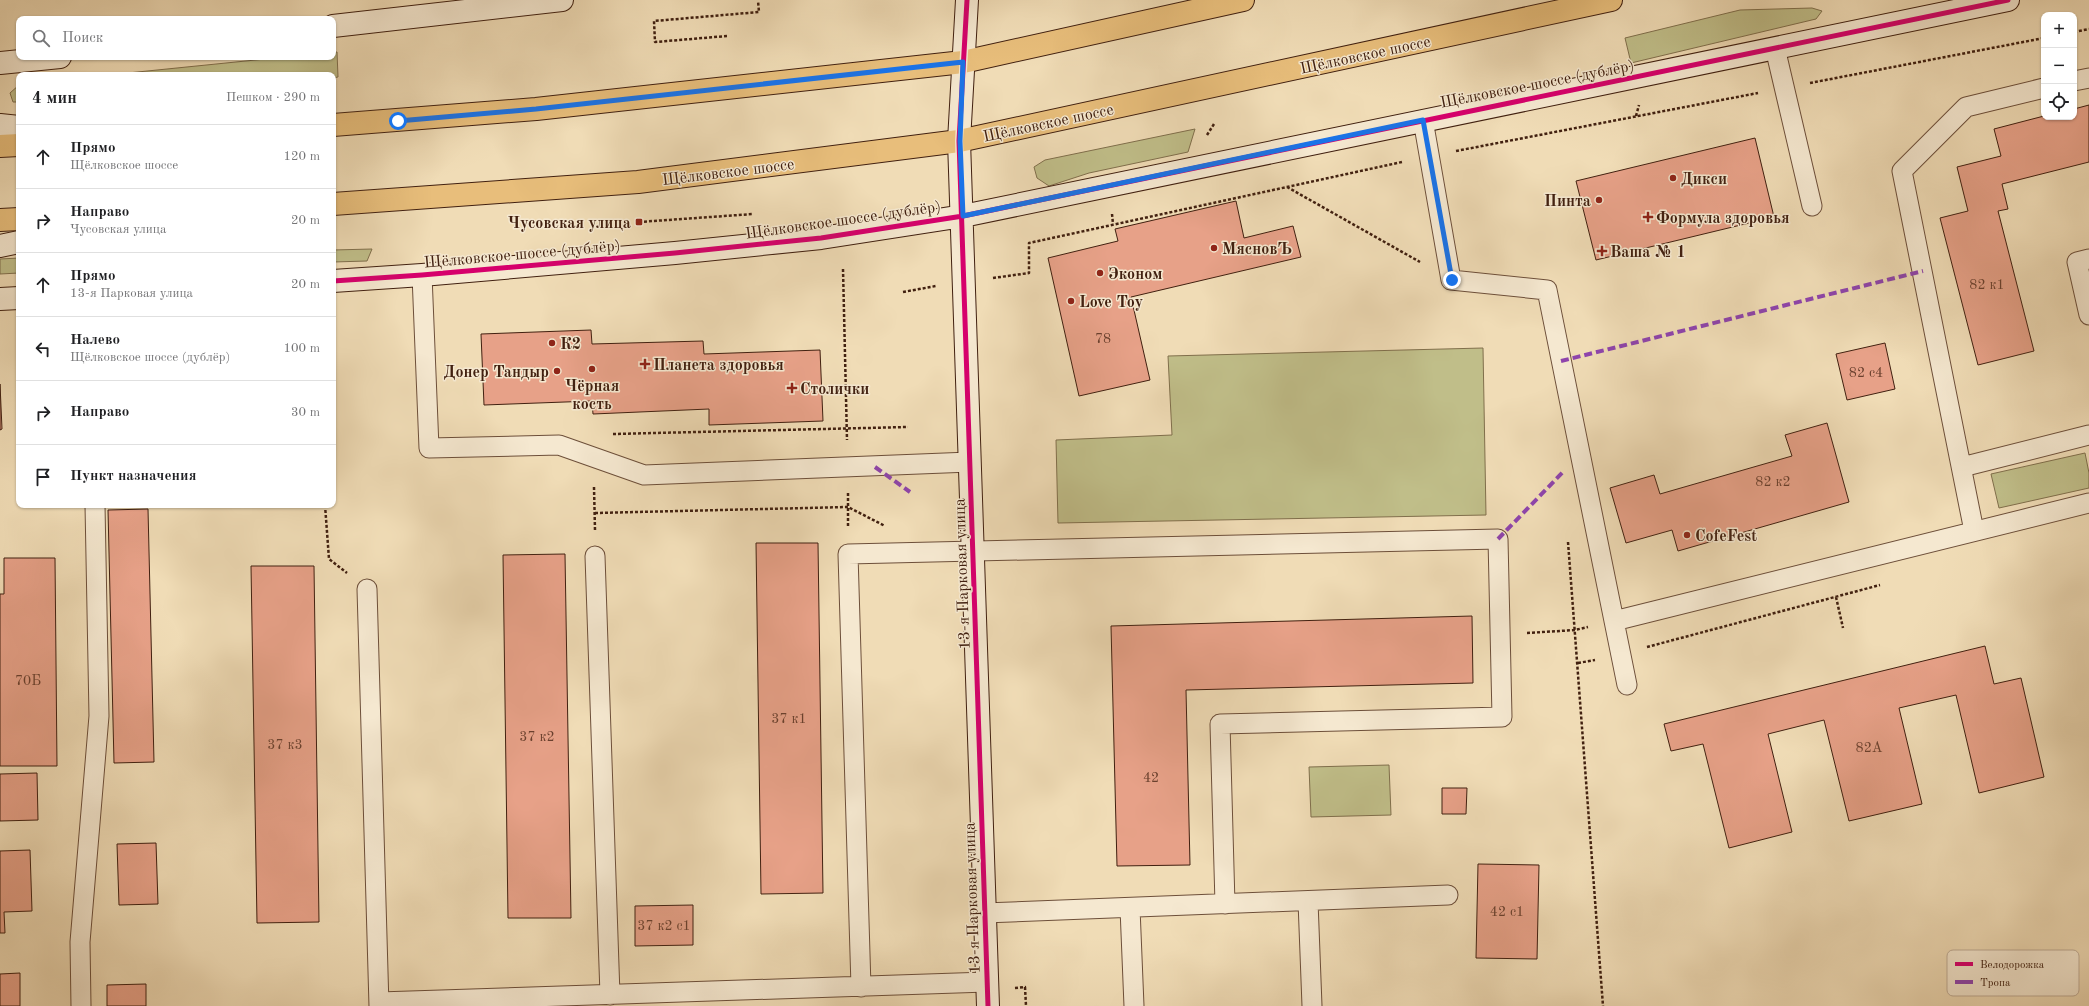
<!DOCTYPE html>
<html lang="ru">
<head>
<meta charset="utf-8">
<style>
	:root { --surface:#fff; --page:#f2f2f2; --text:#202124; --muted:#757577; --line:#e0e0e0 }
	body { margin:0; font-family:"Old Standard TT",serif; background:var(--page); color:var(--text) }
	.controls { position:absolute; right:12px; top:12px; display:grid; overflow:hidden; border-radius:8px; box-shadow:0 1px 3px #0004 }
	.controls button { width:36px; height:36px; display:grid; place-items:center; padding:0; border:0; border-bottom:1px solid var(--line); background:var(--surface); color:var(--text); font:20px sans-serif }
	.stop { position:absolute; width:12px; height:12px; margin:-9px; border:3px solid #1a73e8; border-radius:50%; background:#fff }
	.stop.end { background:#1a73e8; border-color:#fff; box-shadow:0 1px 4px #0008 }
	.list { margin:0; padding:0; list-style:none }
	h2 { display:flex; justify-content:space-between; align-items:center; height:52px; margin:0; padding:0 16px; font-size:17px }
	h2 small { font-size:13px; font-weight:400; color:var(--muted) }
	.list li { display:grid; grid-template-columns:26px 1fr auto; gap:12px; align-items:center; box-sizing:border-box; height:64px; padding:0 16px; border-top:1px solid var(--line) }
	.list b { display:block; font-size:15px; white-space:nowrap }
	.list p { margin:0; font-size:13px; white-space:nowrap; color:var(--muted) }
	.list em { font-size:13px; font-style:normal; color:var(--muted) }
	.icon { flex:none; width:22px; height:22px; fill:none; stroke:currentColor; stroke-width:2; stroke-linecap:round; stroke-linejoin:round }
	.map { position:relative; flex:none; width:2089px; height:1006px; overflow:hidden }
	.search { position:absolute; background:var(--surface); box-shadow:0 1px 3px #0004; left:16px; top:16px; width:320px; height:44px; display:flex; align-items:center; gap:10px; box-sizing:border-box; padding:0 14px; border-radius:8px; color:var(--muted); font-size:15px }
	.panel { position:absolute; background:var(--surface); box-shadow:0 1px 3px #0004; left:16px; top:72px; width:320px; height:436px; border-radius:8px }
	.map>svg:first-child { display:block }
</style>
</head>
<body>
<div class="map">
<svg width="2089" height="1006" viewBox="0 0 2089 1006">
	<rect width="100%" height="100%" fill="#f0dcb6"/>
	<filter id="stains"><feTurbulence type="fractalNoise" baseFrequency=".005" numOctaves="4"/><feColorMatrix values="0 0 0 0 .2 0 0 0 0 .09 0 0 0 0 .02 0 0 0 .5 -.17"/></filter>
	<radialGradient id="worn" r=".72"><stop offset=".6" stop-color="#630" stop-opacity="0"/><stop offset="1" stop-color="#630" stop-opacity=".3"/></radialGradient>
	<!-- green -->
	<path fill="#c0be89" stroke="#806f4c" d="M1812,8L1822,11L1816,19L1631,63L1625,38L1740,10Z
		M333,52H337L338,77L333,78V75H108L285,57H333Z
		M19,85V102H13L10,93Z
		M1195,129L1188,152L1089,173L1049,186L1037,178L1034,167L1045,160Z
		M372,249L367,261L333,262V250Z
		M19,258V273L0,274V259Z
		M1483,348L1486,515L1058,523L1056,440L1172,435L1168,356Z
		M2085,453L2089,473V488L1999,508L1991,474Z
		M1389,765L1391,815L1311,817L1309,767Z"/>
	<!-- building -->
	<path fill="#e7a188" stroke="#412010" d="M2089,105V162L2002,184L2008,209L1998,211L2034,351L1978,365L1940,218L1968,211L1957,167L2001,156L1994,129L2044,116L2074,117V109Z
		M1755,138L1774,217L1596,260L1576,181Z
		M1236,201L1244,238L1293,226L1301,257L1131,297L1150,380L1079,396L1048,258L1118,241L1115,229Z
		M591,330L592,344L703,341L704,354L820,350L823,421L709,425V409L593,414L592,401L484,405L481,334Z
		M1885,343L1895,389L1847,400L1836,354Z
		M0,384L2,429L0,430Z
		M1827,423L1849,502L1678,551L1672,530L1626,543L1610,488L1654,475L1660,494L1792,456L1785,435Z
		M148,509L154,762L114,763L108,510Z
		M756,543H818L823,893L761,894Z
		M565,554L571,918H508L503,555Z
		M4,558H55L57,766H0V594H4Z
		M251,566H314L319,922L257,923Z
		M1472,616L1473,683L1186,690L1190,865L1117,866L1111,626Z
		M1985,646L1994,684L2021,678L2044,777L1979,793L1956,695L1899,708L1922,804L1849,821L1824,720L1768,734L1792,832L1729,848L1703,744L1671,751L1664,724Z
		M37,773L38,820L0,821V774Z
		M1442,788H1467L1466,814H1442Z
		M156,843L158,904L119,905L117,844Z
		M30,850L32,911L4,912L5,933H0V851Z
		M1478,864L1539,865L1537,959L1476,958Z
		M693,905V945L635,946V906Z
		M20,973V1006H0V974Z
		M146,984V1006H107V985Z"/>
	<g fill="none" stroke-linecap="round" stroke-linejoin="round">
		<defs>
			<path id="lane" d="M1775,48L1812,206
				M2074,81L2089,78
				M1423,120L1451,280L1547,290L1627,685
				M2089,259L2077,262L2089,315
				M422,275L429,448L559,445L644,475L970,462
				M1962,467L2089,435
				M1974,531L1902,171L1966,107L2044,88
				M595,556L610,995
				M367,589L379,1006
				M1614,621L2089,503
				M1308,901L1312,1006
				M1130,908L1134,1006
				M984,913L1448,895
				M861,987L848,554L1498,539L1502,717L1220,724L1225,904
				M379,1002L987,982
				M81,1006L80,942L99,716L95,505"/>
			<path id="secondary" d="M967,0L959,141L988,1006
				M333,26L562,0
				M0,63L60,57
				M0,125L19,127
				M0,246L19,242
				M333,281L422,275L675,253L821,238L963,216L2008,0
				M0,299L19,298"/>
			<path id="primary" d="M333,125L536,109L963,62L1243,0
				M0,146L19,145
				M333,204L638,182L959,141L1611,0
				M0,220L19,219"/>
		</defs>
		<!-- lane casing -->
		<use href="#lane" stroke="#6d4f3a" stroke-width="21"/>
		<!-- secondary casing -->
		<use href="#secondary" stroke="#412010" stroke-width="24"/>
		<!-- primary casing -->
		<use href="#primary" stroke="#412010" stroke-width="24"/>
		<!-- path -->
		<path stroke="#412010" stroke-width="2.5" stroke-dasharray="3 2" stroke-linecap="butt" d="M2074,32L2089,29
			M727,36L655,42L654,21L759,12L758,1
			M1810,83L2044,38
			M1636,116L1639,105
			M1207,135L1214,124
			M1456,151L1758,93
			M1287,187L1420,262
			M1112,214L1113,224
			M639,222L753,214
			M843,269L847,440
			M993,278L1029,273V243L1402,162
			M903,292L936,286
			M613,434L908,427
			M594,487L595,530
			M848,493V528
			M325,505L329,559L347,573
			M595,513L848,507L885,526
			M1568,542L1603,1006
			M1836,597L1843,628
			M1527,633L1575,630L1588,627
			M1647,647L1880,585
			M1578,663L1595,660
			M1015,988L1025,987L1026,1006"/>
		<!-- lane -->
		<use href="#lane" stroke="#f5e8d0" stroke-width="19"/>
		<!-- secondary -->
		<use href="#secondary" stroke="#f5e8d0" stroke-width="22"/>
		<!-- primary -->
		<use href="#primary" stroke="#e8be7b" stroke-width="22"/>
		<!-- quiet -->
		<path stroke="#8e44ad" stroke-width="4" stroke-dasharray="8 4" stroke-linecap="butt" d="M1561,361L1923,271
			M875,467L910,492
			M1498,539L1563,472"/>
		<defs>
			<path id="cycleway" d="M967,0L959,141L988,1006
				M333,281L422,275L675,253L821,238L963,216L2008,0"/>
		</defs>
		<!-- cycleway casing -->
		<use href="#cycleway" stroke="#f5e8d0" stroke-width="8"/>
		<!-- cycleway -->
		<use href="#cycleway" stroke="#d6006c" stroke-width="5"/>
	</g>
	<g fill="none" stroke-linecap="round" stroke-linejoin="round">
		<!-- route -->
		<path stroke="#1a73e8" stroke-width="5" d="M398,121L536,109L963,62L960,141L963,216L1423,120L1452,280"/>
	</g>
	<!-- markers -->
	<g fill="#8f2418" stroke="#f5e8d0" stroke-width="1.5">
		<circle cx="1673" cy="178" r="4"/>
		<circle cx="1599" cy="200" r="4"/>
		<path d="M1646 211h4v4h4v4h-4v4h-4v-4h-4v-4h4z"/>
		<rect x="635" y="218" width="8" height="8" rx="2"/>
		<circle cx="1214" cy="248" r="4"/>
		<path d="M1600 245h4v4h4v4h-4v4h-4v-4h-4v-4h4z"/>
		<circle cx="1100" cy="273" r="4"/>
		<circle cx="1071" cy="301" r="4"/>
		<circle cx="552" cy="343" r="4"/>
		<path d="M643 358h4v4h4v4h-4v4h-4v-4h-4v-4h4z"/>
		<circle cx="592" cy="369" r="4"/>
		<circle cx="557" cy="371" r="4"/>
		<path d="M790 382h4v4h4v4h-4v4h-4v-4h-4v-4h4z"/>
		<circle cx="1687" cy="535" r="4"/>
	</g>
	<g text-anchor="middle" stroke-width="3" stroke-linejoin="round" paint-order="stroke">
		<!-- number labels -->
		<g font-size="14" fill="#6a402e">
			<text x="1987" y="289">82 к1</text>
			<text x="1103" y="343">78</text>
			<text x="1866" y="377">82 c4</text>
			<text x="1773" y="486">82 к2</text>
			<text x="28" y="685">70Б</text>
			<text x="789" y="723">37 к1</text>
			<text x="537" y="741">37 к2</text>
			<text x="285" y="749">37 к3</text>
			<text x="1869" y="752">82А</text>
			<text x="1151" y="782">42</text>
			<text x="1507" y="916">42 с1</text>
			<text x="664" y="930">37 к2 с1</text>
		</g>
		<!-- street labels -->
		<g font-size="16" fill="#412010" stroke="#f5e8d0">
			<text transform="translate(1365 54) rotate(-12)" y="6">Щёлковское шоссе</text>
			<text transform="translate(1537 83) rotate(-11)" y="6">Щёлковское шоссе (дублёр)</text>
			<text transform="translate(1048 122) rotate(-12)" y="6">Щёлковское шоссе</text>
			<text transform="translate(728 171) rotate(-7)" y="6">Щёлковское шоссе</text>
			<text transform="translate(843 219) rotate(-8)" y="6">Щёлковское шоссе (дублёр)</text>
			<text transform="translate(522 253) rotate(-5)" y="6">Щёлковское шоссе (дублёр)</text>
			<text transform="translate(961 574) rotate(-92)" y="6">13-я Парковая улица</text>
			<text transform="translate(971 898) rotate(-92)" y="6">13-я Парковая улица</text>
		</g>
		<!-- poi labels -->
		<g font-size="16" font-weight="bold" fill="#412010" stroke="#f5e8d0" text-anchor="start">
			<text x="1681" y="184">Дикси</text>
			<text x="1591" y="206" text-anchor="end">Пинта</text>
			<text x="1656" y="223">Формула здоровья</text>
			<text x="631" y="228" text-anchor="end">Чусовская улица</text>
			<text x="1222" y="254">МясновЪ</text>
			<text x="1610" y="257">Ваша № 1</text>
			<text x="1108" y="279">Эконом</text>
			<text x="1079" y="307">Love Toy</text>
			<text x="560" y="349">К2</text>
			<text x="653" y="370">Планета здоровья</text>
			<text x="549" y="377" text-anchor="end">Донер Тандыр</text>
			<text x="592" y="391" text-anchor="middle">Чёрная<tspan x="592" dy="18">кость</tspan></text>
			<text x="800" y="394">Столички</text>
			<text x="1695" y="541">CofeFest</text>
		</g>
	</g>
	<!-- legend -->
	<rect x="1947" y="950" width="132" height="46" rx="6" fill="#f5e8d0" stroke="#bfac96" stroke-width="1"/>
	<rect x="1955" y="962" width="18" height="4" fill="#d6006c"/>
	<rect x="1955" y="980" width="18" height="4" fill="#8e44ad"/>
	<g font-size="11" fill="#412010">
		<text x="1980" y="968">Велодорожка</text>
		<text x="1980" y="986">Тропа</text>
	</g>
	<rect width="100%" height="100%" filter="url(#stains)"/>
	<rect width="100%" height="100%" fill="url(#worn)"/>
</svg>
<div class="controls">
<button>+</button>
<button>−</button>
<button><svg class="icon" aria-label="locate" viewBox="0 0 24 24"><circle cx="12" cy="12" r="6"/><path d="M12 2v4M12 18v4M2 12h4M18 12h4"/></svg></button>
</div>
<div class="stop" style="left:398px;top:121px"></div>
<div class="stop end" style="left:1452px;top:280px"></div>
<div class="search"><svg class="icon" aria-label="search" viewBox="0 0 24 24"><circle cx="10" cy="10" r="6"/><path d="M15 15l6 6"/></svg>Поиск</div>
<section class="panel">
<h2>4 мин<small>Пешком · 290 m</small></h2>
<ul class="list">
<li><svg class="icon" aria-label="ahead" viewBox="0 0 24 24"><path d="M12 20V5M6 11l6-6 6 6"/></svg><div><b>Прямо</b><p>Щёлковское шоссе</p></div><em>120 m</em></li>
<li><svg class="icon" aria-label="right" viewBox="0 0 24 24"><path d="M7 20v-9h11M14 6l5 5-5 5"/></svg><div><b>Направо</b><p>Чусовская улица</p></div><em>20 m</em></li>
<li><svg class="icon" aria-label="ahead" viewBox="0 0 24 24"><path d="M12 20V5M6 11l6-6 6 6"/></svg><div><b>Прямо</b><p>13-я Парковая улица</p></div><em>20 m</em></li>
<li><svg class="icon" aria-label="left" viewBox="0 0 24 24"><path d="M17 20v-9H6M10 6l-5 5 5 5"/></svg><div><b>Налево</b><p>Щёлковское шоссе (дублёр)</p></div><em>100 m</em></li>
<li><svg class="icon" aria-label="right" viewBox="0 0 24 24"><path d="M7 20v-9h11M14 6l5 5-5 5"/></svg><div><b>Направо</b></div><em>30 m</em></li>
<li><svg class="icon" aria-label="arrive" viewBox="0 0 24 24"><path d="M6 21V4h12l-3 4 3 4H6"/></svg><div><b>Пункт назначения</b></div></li>
</ul>
</section>
</div>
</body>
</html>
